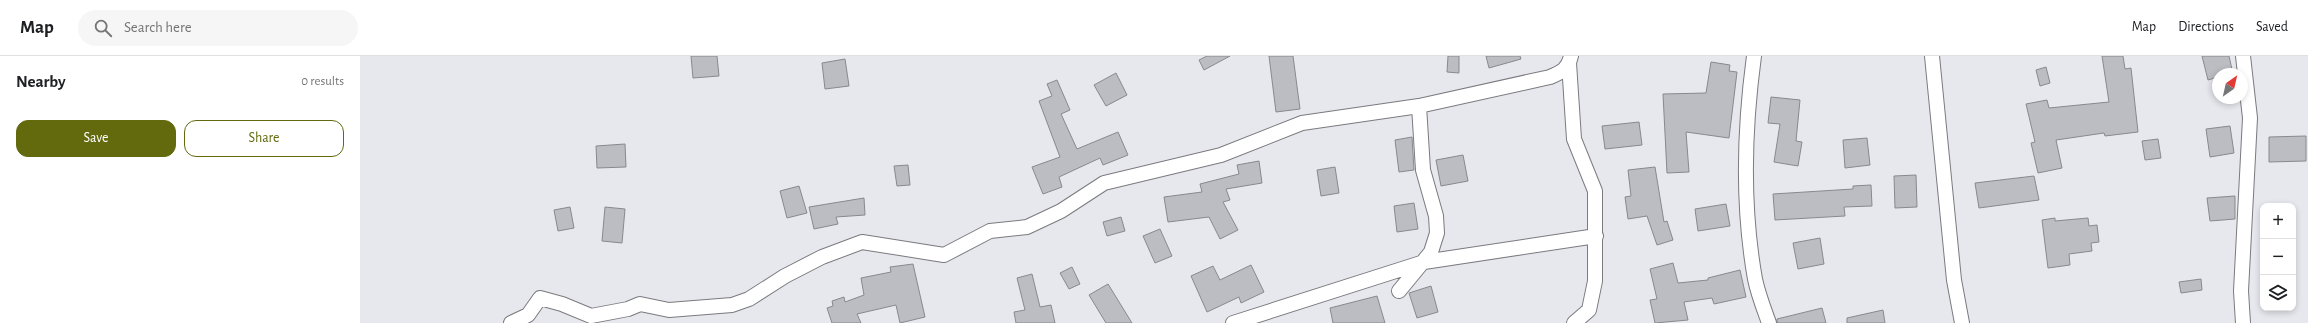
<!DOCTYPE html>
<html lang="en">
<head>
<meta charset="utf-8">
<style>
	:root { --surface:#fff; --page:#f6f6f6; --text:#202124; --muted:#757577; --line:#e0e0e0; --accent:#636a0d }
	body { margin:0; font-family:"Alegreya Sans",sans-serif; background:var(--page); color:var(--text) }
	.controls { position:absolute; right:12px; bottom:12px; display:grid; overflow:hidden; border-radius:8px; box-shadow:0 2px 6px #0003 }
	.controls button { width:36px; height:36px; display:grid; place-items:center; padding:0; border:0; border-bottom:1px solid var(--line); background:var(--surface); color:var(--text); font:20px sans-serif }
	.compass { position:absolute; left:1852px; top:12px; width:36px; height:36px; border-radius:50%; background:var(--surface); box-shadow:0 2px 6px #0003; rotate:34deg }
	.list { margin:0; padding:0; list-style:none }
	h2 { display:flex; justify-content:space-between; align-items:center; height:52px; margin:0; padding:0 16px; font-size:17px }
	h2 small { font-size:13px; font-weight:400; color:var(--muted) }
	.actions { display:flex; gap:8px; padding:12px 16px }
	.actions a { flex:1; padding:9px 0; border:1px solid var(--accent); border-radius:12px; text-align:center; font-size:14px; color:var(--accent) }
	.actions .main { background:var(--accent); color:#fff }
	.icon { flex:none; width:22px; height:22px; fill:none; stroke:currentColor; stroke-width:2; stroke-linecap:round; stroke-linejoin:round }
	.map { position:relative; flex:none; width:1948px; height:267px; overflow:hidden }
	header { display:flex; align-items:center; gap:24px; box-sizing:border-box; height:56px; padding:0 20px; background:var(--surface); border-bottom:1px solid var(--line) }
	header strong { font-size:19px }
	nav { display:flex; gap:22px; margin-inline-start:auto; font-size:14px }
	.search { width:280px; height:36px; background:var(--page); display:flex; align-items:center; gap:10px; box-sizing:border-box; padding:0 14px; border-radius:22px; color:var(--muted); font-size:15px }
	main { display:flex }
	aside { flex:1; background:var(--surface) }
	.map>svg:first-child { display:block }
</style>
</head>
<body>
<header>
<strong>Map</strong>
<div class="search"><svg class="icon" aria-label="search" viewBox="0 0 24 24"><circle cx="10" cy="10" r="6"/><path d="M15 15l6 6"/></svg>Search here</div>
<nav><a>Map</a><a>Directions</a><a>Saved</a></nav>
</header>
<main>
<aside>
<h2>Nearby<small>0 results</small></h2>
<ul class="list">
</ul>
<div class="actions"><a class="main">Save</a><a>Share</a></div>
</aside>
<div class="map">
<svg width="1948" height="267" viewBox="0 0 1948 267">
	<rect width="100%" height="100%" fill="#e7e8ed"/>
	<!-- building -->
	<path fill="#bcbdc2" stroke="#88898d" d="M331,0H357L359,20L333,22Z
		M847,0H870L844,14L839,4Z
		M909,0H933L940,53L916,56Z
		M1088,0H1099V17L1087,16Z
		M1126,0H1160L1161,3L1129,12Z
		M1742,0H1763L1765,13L1771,12L1778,76L1745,80L1744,77L1696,84L1702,112L1678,117L1671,87L1675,86L1666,48L1687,44L1689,52L1749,46Z
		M1842,0H1869L1873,18H1858V21L1848,24Z
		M485,3L489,30L465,33L462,7Z
		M1351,6L1370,9L1369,15L1377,16L1369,82L1326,76L1329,116L1307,117L1303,38L1346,37Z
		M1686,11L1690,27L1680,30L1676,14Z
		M756,17L767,39L746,50L734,29Z
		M697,24L710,54L701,58L717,93L758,76L768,99L743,109L740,102L699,121L702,131L683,138L672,111L700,101L679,45L692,40L687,28Z
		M1411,41L1440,44L1436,85L1442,86L1438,110L1414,106L1420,68L1408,67Z
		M1279,66L1282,89L1245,93L1242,70Z
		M1870,70L1874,97L1850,101L1846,73Z
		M1946,80V105L1909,106V81Z
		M1052,81L1054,114L1039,116L1035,84Z
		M1507,82L1510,109L1485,112L1483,84Z
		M1798,83L1801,102L1785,104L1782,85Z
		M265,88L266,111L237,112L236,90Z
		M1103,99L1108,125L1081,130L1076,104Z
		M899,105L902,127L866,133L870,144L863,146L878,174L860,183L849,161L808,166L804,141L842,136L840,128L879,118L877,109Z
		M548,109L550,129L537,130L534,110Z
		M975,111L979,137L961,140L957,114Z
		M1295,111L1304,166L1307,165L1313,184L1297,189L1287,160L1268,163L1265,141L1271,140L1268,114Z
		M1556,119L1557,151L1535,152L1534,120Z
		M1674,120L1679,144L1619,152L1615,127Z
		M1511,129L1512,150L1484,151L1485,160L1415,164L1413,138L1493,133V130Z
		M439,130L447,157L427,162L420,135Z
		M1875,140V163L1850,165L1847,142Z
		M504,142L505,159L476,161L478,168L454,173L449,151Z
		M1054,147L1058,173L1037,176L1034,150Z
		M1366,148L1370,170L1338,175L1335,153Z
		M210,151L214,172L198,175L194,154Z
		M245,151L265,153L262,187L242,185Z
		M761,161L765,175L747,180L743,166Z
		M1695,162V165L1728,162L1729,170L1737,169L1739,186L1731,187L1732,195L1709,198L1710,209L1688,212L1682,164Z
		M800,173L812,200L795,207L783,180Z
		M1460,182L1464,208L1438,213L1433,187Z
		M1313,207L1318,227L1348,224V222L1380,214L1386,241L1354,248L1352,242L1324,246L1328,264L1295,267L1290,244L1297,243L1290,213Z
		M553,208L565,261L540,267L536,249L497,258L501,267H472L467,252L473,250L472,245L484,241L485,246L504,239L501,222L531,216L530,211Z
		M891,209L904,236L881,247L879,241L847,256L831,220L853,210L860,224Z
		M712,211L720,228L709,233L700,217Z
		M672,218L680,251L691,249L695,267H656L654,256L665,254L657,222Z
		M1841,223L1842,234L1821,237L1819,226Z
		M748,228L772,267H746L729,239Z
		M1071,230L1078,256L1057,262L1049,237Z
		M1017,240L1025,267H973L970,252Z
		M1462,252L1466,267H1417V263Z
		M1523,254L1525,267H1487V262Z"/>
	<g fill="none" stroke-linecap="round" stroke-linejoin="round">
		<defs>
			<path id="minor" d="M1394,0C1384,74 1382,150 1395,223C1398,238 1404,253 1409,267
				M1572,0L1594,224L1602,267
				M1209,7L1214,83L1235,135V225L1229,254L1214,267
				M1039,235L1071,196L1077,177L1076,160L1063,114L1059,50
				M151,267L168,259L180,242L202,248L231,260L268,253L280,248L309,254L372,249L389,243L425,220L462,201L502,186L584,199L630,175L667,171L701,155L744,127L861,99L942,67L1059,50L1190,21C1202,16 1208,13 1211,0
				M873,267L1064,206L1236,180
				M1883,267L1881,235L1890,62L1883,0"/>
		</defs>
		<!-- minor casing -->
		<use href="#minor" stroke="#7a7a7f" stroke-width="16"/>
		<!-- minor -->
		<use href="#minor" stroke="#fff" stroke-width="14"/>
	</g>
</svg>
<div class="controls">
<button>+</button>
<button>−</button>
<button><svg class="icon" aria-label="layers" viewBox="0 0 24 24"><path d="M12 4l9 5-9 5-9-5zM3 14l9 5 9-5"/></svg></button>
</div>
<svg class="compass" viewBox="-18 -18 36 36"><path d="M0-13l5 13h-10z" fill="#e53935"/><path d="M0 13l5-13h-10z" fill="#757577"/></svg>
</div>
</main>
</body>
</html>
